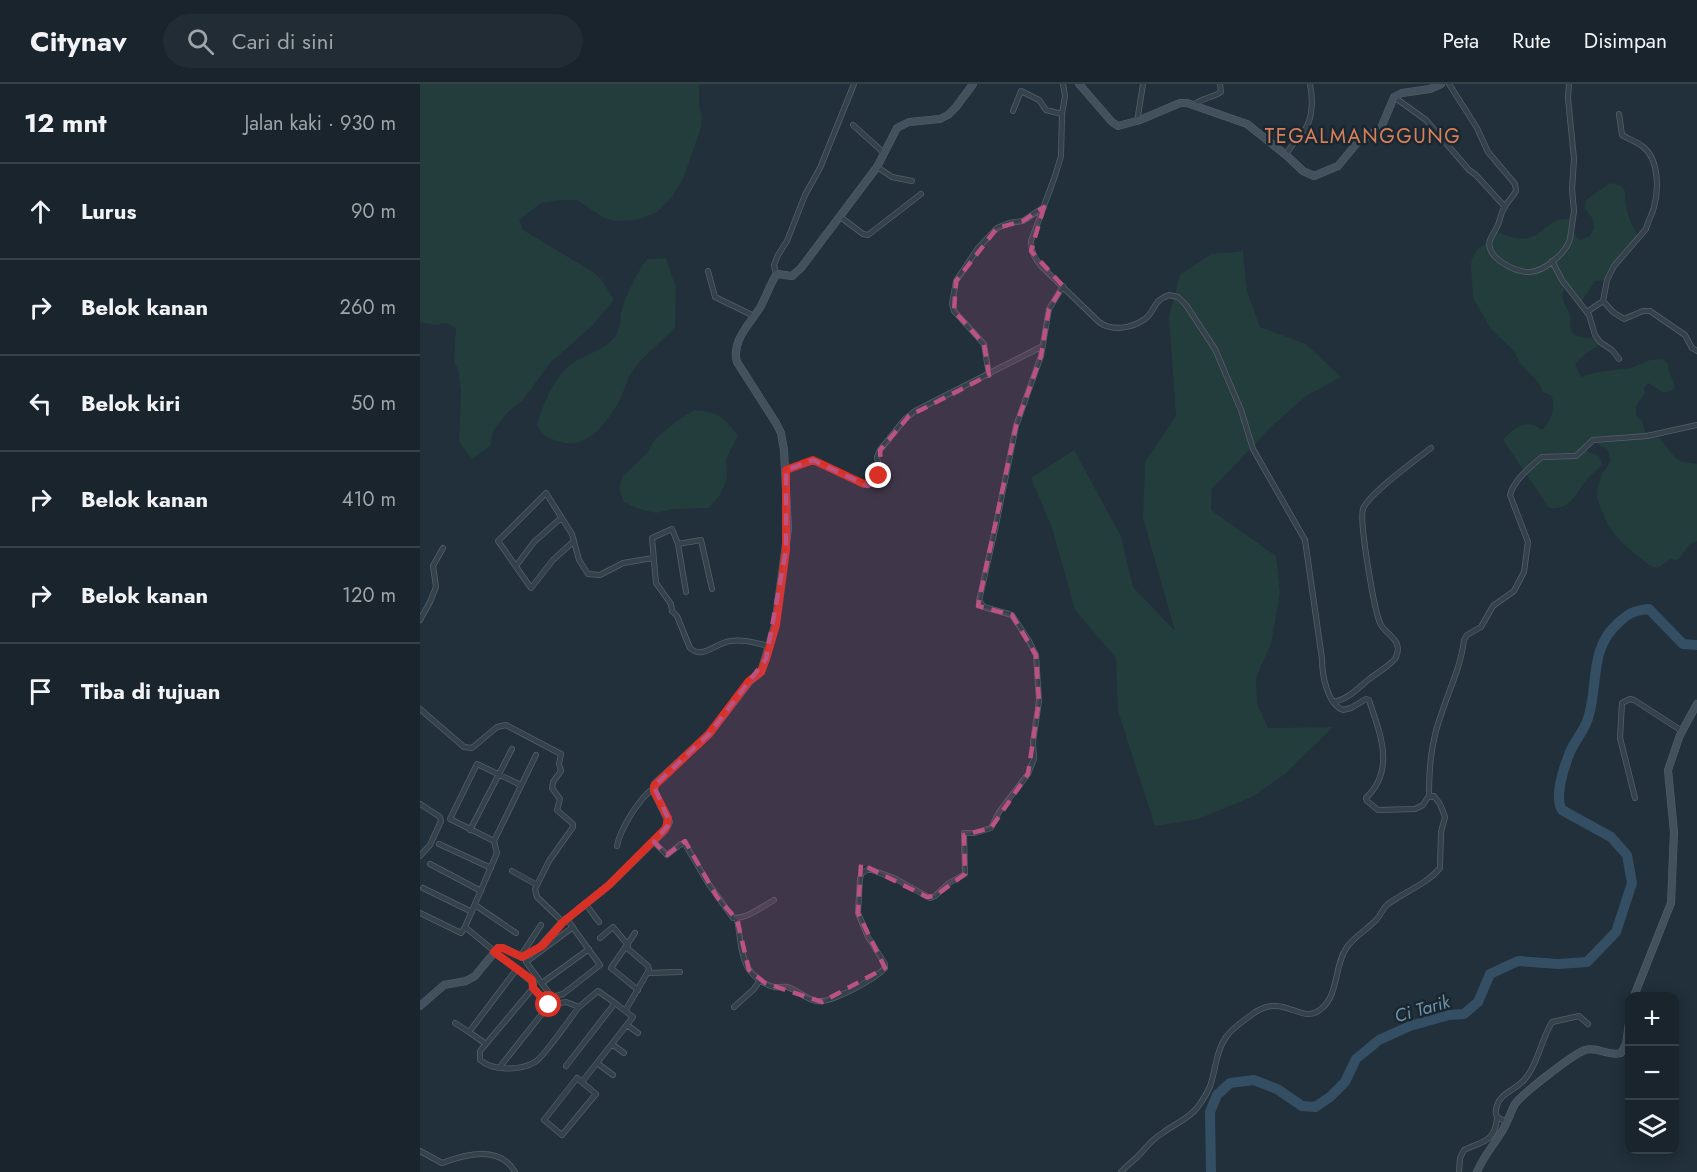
<!DOCTYPE html>
<html lang="id">
<head>
<meta charset="utf-8">
<style>
	:root { --surface:#19242c; --page:#222c34; --text:#f1f3f6; --muted:#9fa4a9; --line:#374148 }
	body { margin:0; font-family:Jost,sans-serif; background:var(--page); color:var(--text) }
	.controls { position:absolute; right:18px; bottom:18px; display:grid; overflow:hidden; border-radius:12px; box-shadow:0 3px 15px #0003 }
	.controls button { width:54px; height:54px; display:grid; place-items:center; padding:0; border:0; border-bottom:2px solid var(--line); background:var(--surface); color:var(--text); font:30px sans-serif }
	.stop { position:absolute; width:18px; height:18px; margin:-14px; border:4px solid #d93025; border-radius:50%; background:#fff }
	.stop.end { background:#d93025; border-color:#fff; box-shadow:0 2px 6px #0008 }
	.list { margin:0; padding:0; list-style:none }
	h2 { display:flex; justify-content:space-between; align-items:center; height:78px; margin:0; padding:0 24px; font-size:26px }
	h2 small { font-size:20px; font-weight:400; color:var(--muted) }
	.list li { display:grid; grid-template-columns:39px 1fr auto; gap:18px; align-items:center; box-sizing:border-box; height:96px; padding:0 24px; border-top:2px solid var(--line) }
	.list b { display:block; font-size:22px; white-space:nowrap }
	.list em { font-size:20px; font-style:normal; color:var(--muted) }
	.icon { flex:none; width:33px; height:33px; fill:none; stroke:currentColor; stroke-width:2; stroke-linecap:round; stroke-linejoin:round }
	.map { position:relative; flex:none; width:1277px; height:1088px; overflow:hidden }
	header { display:flex; align-items:center; gap:36px; box-sizing:border-box; height:84px; padding:0 30px; background:var(--surface); border-bottom:2px solid var(--line) }
	header strong { font-size:28px }
	nav { display:flex; gap:33px; margin-inline-start:auto; font-size:21px }
	.search { width:420px; height:54px; background:var(--page); display:flex; align-items:center; gap:15px; box-sizing:border-box; padding:0 21px; border-radius:33px; color:var(--muted); font-size:22px }
	main { display:flex }
	aside { flex:1; background:var(--surface) }
	.map>svg:first-child { display:block }
</style>
</head>
<body>
<header>
<strong>Citynav</strong>
<div class="search"><svg class="icon" aria-label="search" viewBox="0 0 24 24"><circle cx="10" cy="10" r="6"/><path d="M15 15l6 6"/></svg>Cari di sini</div>
<nav><a>Peta</a><a>Rute</a><a>Disimpan</a></nav>
</header>
<main>
<aside>
<h2>12 mnt<small>Jalan kaki · 930 m</small></h2>
<ul class="list">
<li><svg class="icon" aria-label="ahead" viewBox="0 0 24 24"><path d="M12 20V5M6 11l6-6 6 6"/></svg><div><b>Lurus</b></div><em>90 m</em></li>
<li><svg class="icon" aria-label="right" viewBox="0 0 24 24"><path d="M7 20v-9h11M14 6l5 5-5 5"/></svg><div><b>Belok kanan</b></div><em>260 m</em></li>
<li><svg class="icon" aria-label="left" viewBox="0 0 24 24"><path d="M17 20v-9H6M10 6l-5 5 5 5"/></svg><div><b>Belok kiri</b></div><em>50 m</em></li>
<li><svg class="icon" aria-label="right" viewBox="0 0 24 24"><path d="M7 20v-9h11M14 6l5 5-5 5"/></svg><div><b>Belok kanan</b></div><em>410 m</em></li>
<li><svg class="icon" aria-label="right" viewBox="0 0 24 24"><path d="M7 20v-9h11M14 6l5 5-5 5"/></svg><div><b>Belok kanan</b></div><em>120 m</em></li>
<li><svg class="icon" aria-label="arrive" viewBox="0 0 24 24"><path d="M6 21V4h12l-3 4 3 4H6"/></svg><div><b>Tiba di tujuan</b></div></li>
</ul>
</aside>
<div class="map">
<svg width="1277" height="1088" viewBox="0 0 1277 1088">
	<rect width="100%" height="100%" fill="#21303b"/>
	<!-- green -->
	<path fill="#233c3c" d="M0,0H279V22L282,32L281,43L264,93L252,113L237,128L217,136L194,137L184,134L157,116H143L121,119L99,136L103,146L173,188L182,196L194,216L172,242L130,279L103,316L89,327L73,347L70,362L52,375L39,358L41,307L38,286L34,277L36,244L26,239L15,241L0,238Z
		M1190,99L1199,101L1205,107C1205,126 1209,138 1220,154L1198,177L1187,196L1175,197L1160,220L1148,204L1143,207C1141,218 1146,221 1150,230C1152,237 1147,247 1157,252C1165,255 1173,252 1180,258C1173,268 1161,270 1155,281L1161,293L1177,288L1211,284L1230,276L1242,275L1248,280C1248,288 1253,295 1255,303L1252,306L1244,309L1228,299L1224,304L1225,309L1216,322V331L1223,338C1224,346 1224,349 1232,354L1239,353C1244,359 1254,375 1262,378C1267,379 1272,378 1277,380V457C1266,459 1266,470 1257,476L1251,475L1238,484L1230,482L1202,459L1188,441L1181,425L1177,413L1178,402L1182,390L1191,377L1187,365L1180,362L1177,356L1165,366L1179,372L1182,380C1177,387 1170,391 1165,398C1154,412 1151,426 1129,424L1083,356C1094,344 1106,334 1122,346C1131,336 1135,327 1132,312L1123,308L1118,298L1100,279L1093,266L1071,245L1053,214L1051,182L1052,174L1058,165L1070,156L1076,147C1125,171 1120,130 1152,135L1150,147L1160,156L1170,152L1174,144L1172,134L1165,125L1166,116Z
		M823,167L827,207L840,243L886,260L921,293L886,312L851,343L792,405L791,426L856,472L860,508L851,560L836,594L837,620L848,644L913,643L865,690L832,713L778,735L735,742L698,627L696,574L655,526L632,444L611,394L654,366L701,452L713,503L755,547L723,434L725,378L756,332L749,232L760,191L791,170Z
		M246,174L256,204L255,243C242,259 221,272 211,290C206,298 204,307 200,316C188,336 169,366 141,358C129,355 122,352 117,340C124,318 134,292 154,278C170,268 190,265 198,247C201,242 200,234 201,229C205,213 217,188 227,175Z
		M274,326C298,328 304,332 318,352L306,375L307,395L300,411L289,424L252,425L236,429L219,425L204,418L199,405L202,393L227,369L235,355L257,337Z"/>
	<g fill="none" stroke-linecap="round" stroke-linejoin="round">
		<!-- river -->
		<path stroke="#344f63" stroke-width="10" d="M791,1088L790,1028L797,1011L810,999L834,996L857,1005L882,1022L895,1023L910,1013L925,998L936,975L959,956L990,942L1029,931L1044,930L1058,918L1070,890L1098,877L1138,880L1167,878L1196,848L1212,799L1207,771L1191,753L1142,726C1134,713 1144,683 1150,668C1155,656 1166,645 1169,631C1178,599 1170,565 1197,540C1209,529 1212,527 1229,525L1263,560L1277,561"/>
		<defs>
			<path id="street" d="M643,0L645,12L642,30L641,72L635,92L611,157C611,167 614,173 621,182L679,238C692,248 712,244 725,235C736,227 731,218 749,211L758,213L766,221L795,265L821,326L833,365L885,456L902,575C902,590 907,620 923,626L931,624L946,615L949,616C960,650 976,685 946,714L947,717L958,726L995,725L1003,721L1008,713L1014,712L1020,720L1025,733L1021,748L1020,784C1007,800 984,808 968,820C963,824 961,830 957,835C948,845 935,852 927,863C914,881 919,911 901,925C881,942 865,908 834,929C825,936 812,944 806,953C797,966 796,981 792,996C790,1005 783,1016 777,1024C768,1035 755,1040 744,1048C733,1055 730,1059 721,1069C715,1076 707,1081 701,1088
				M1029,0L1057,44L1068,68L1095,100L1096,107C1092,114 1086,119 1083,126C1080,131 1080,138 1077,143C1075,147 1072,151 1070,156C1065,173 1094,188 1108,188C1123,189 1146,169 1150,155L1154,127L1152,105L1154,75L1148,14L1149,0
				M974,13L1006,36L1049,86L1056,91L1085,123
				M773,21C782,14 792,14 801,8L800,0
				M593,27L601,7L619,16L626,26L642,30
				M717,38L723,0
				M433,41L464,69
				M866,71C871,61 877,56 884,47C893,35 893,15 890,0
				M457,83L472,93L492,97
				M419,132L443,150L448,151L501,110
				M1132,177L1142,196L1169,231L1175,251L1180,258L1192,266L1199,275
				M288,187L295,213L334,232
				M356,191L354,181L358,171L367,157L385,111L400,84L434,0
				M1183,217L1187,196L1194,182L1226,145C1228,137 1232,131 1234,123C1239,105 1239,74 1222,62C1216,57 1208,55 1202,51L1199,30
				M1167,228L1183,217L1193,228L1204,235L1223,227H1230L1265,251L1272,264L1277,267
				M569,291L564,260L534,227L532,220L536,197L558,164L577,144L589,139L603,137L624,123
				M366,386L393,376L444,400L450,399L460,390L457,373L460,366L485,335L495,327L623,262
				M154,457L133,476L111,504L78,457L126,409L152,450L159,476L168,490L180,491L203,479L233,474
				M258,460L281,456L292,505
				M96,482L114,458L141,434
				M266,508L258,460L252,445L232,454L236,499L251,520L252,527L257,532L270,564C282,576 296,559 310,557C324,555 336,559 349,562
				M0,536L10,518L16,503L13,482L23,464
				M913,618C927,616 937,605 948,596C954,591 974,579 976,573C984,555 964,550 960,539C954,525 939,437 943,425C948,410 997,375 1011,364
				M0,625L44,663L52,664L77,643L86,641L141,670L139,680L141,687L133,698L132,704L140,715L137,726L153,740V743L129,777L115,805L117,813L143,838
				M101,701L57,680L30,735L74,757L77,769L45,843L114,900L113,904L60,967V976C73,987 100,987 115,978C123,974 151,933 159,923
				M1009,713C1009,684 1011,658 1021,631C1029,606 1041,582 1044,556L1047,551L1061,543L1073,522L1094,507L1104,488L1108,458L1090,411C1094,396 1110,383 1122,373L1156,372L1173,356L1227,352L1277,341
				M1215,714L1200,654L1202,619L1210,615L1214,616L1262,647
				M0,720L20,733L21,737L10,761L0,772
				M50,746L92,665
				M74,757L116,671
				M234,758L247,771L261,760H265L288,799L313,834C326,835 342,823 354,816
				M19,760L71,784
				M197,762C200,745 220,713 234,704
				M10,780L61,807
				M92,787L117,801
				M3,804L52,828
				M165,819L179,838
				M55,821L96,849
				M0,829L41,849L45,843
				M146,834L180,881L143,910L132,913L106,878L153,843
				M317,835C320,850 320,870 328,884C333,892 344,901 354,903C358,904 363,902 367,903C378,906 385,915 396,917C410,920 455,895 465,884V880L448,853L438,829L440,794L442,789L449,785L474,794L510,814L515,812L529,799L545,790L544,749H555L571,744L579,728L608,690L614,675L613,658L619,617L616,571L609,557L592,531L564,523L559,517L576,441L596,342L621,272L629,225L643,202
				M215,849L191,884L218,906
				M180,854L193,843L208,861
				M100,873L121,841
				M228,889L260,888
				M122,899L169,865
				M113,904L129,921L146,918L159,923L178,907L195,919L146,982
				M314,923L334,905L340,896
				M205,927L229,886L228,882L206,863
				M35,939L49,948L96,886
				M207,941L218,949
				M49,948L66,960
				M192,960L204,969
				M177,979L193,991
				M79,984L129,921
				M157,994L176,1010L142,1051L124,1036Z
				M162,998L213,933L195,919
				M1087,1038C1081,1035 1074,1034 1076,1026C1078,1009 1095,1007 1104,996C1118,980 1121,956 1132,938L1159,932L1168,940
				M0,1067L22,1079C46,1070 80,1061 95,1088
				M1039,1088L1040,1074L1044,1066C1063,1057 1075,1058 1077,1034"/>
			<path id="secondary" d="M659,0L692,38L698,42L720,36L760,19H767L827,40L866,71L883,87L894,92L918,82L938,58L961,44L974,13L982,9L1010,5L1021,0
				M1214,912L1251,819L1254,748L1248,686L1260,651L1277,620
				M0,922L24,901L46,897L55,892L78,864H83L102,873L110,871L121,862L143,838L189,801L244,747L249,738L234,707L235,700L289,650L329,598L341,588L355,541L368,445L364,366L361,349L356,339L317,278C311,256 331,239 341,222C346,212 350,201 356,191L358,190L372,192L381,184L457,83L477,44L489,38L520,35L528,31L536,23L553,0
				M1057,1088C1063,1073 1073,1062 1081,1049C1087,1040 1091,1027 1095,1020C1103,1009 1152,971 1165,966C1178,962 1188,973 1201,969L1206,960L1210,932"/>
		</defs>
		<!-- street casing -->
		<use href="#street" stroke="#536069" stroke-width="6"/>
		<!-- secondary casing -->
		<use href="#secondary" stroke="#536069" stroke-width="8"/>
		<!-- street -->
		<use href="#street" stroke="#35424c" stroke-width="4.5"/>
		<!-- secondary -->
		<use href="#secondary" stroke="#43515f" stroke-width="7"/>
	</g>
	<g fill="none" stroke-linecap="round" stroke-linejoin="round">
		<!-- route -->
		<path stroke="#d93025" stroke-width="8" d="M129,921L113,904L112,896L74,868L78,864H83L102,873L122,862L143,838L189,801L246,744L248,734L234,707V702L289,650L329,597L341,588L346,575L356,541L366,466V386L393,376L444,400L450,399L459,392"/>
	</g>
	<!-- marked area -->
	<path fill="#bc5281" fill-opacity="0.2" stroke="#bc5281" stroke-width="4.5" stroke-dasharray="12 8" stroke-linejoin="round" d="M624,123L611,167L643,202L629,225L621,272L596,342L558,522L592,531L616,571L619,617L608,690L571,744L544,751L545,790L515,812L507,813L441,780L438,829L465,884L402,918L345,899L329,886L317,836L297,813L265,757L247,771L234,758L250,739L234,702L289,650L346,575L366,466V386L393,376L448,402L461,390L460,366L489,332L569,291L564,260L534,227L536,197L577,144L603,137Z"/>
	<g text-anchor="middle" stroke-width="5" stroke-linejoin="round" paint-order="stroke">
		<!-- water labels -->
		<g font-size="18" font-style="italic" fill="#7093ac" stroke="#1a2730">
			<text transform="translate(1002 925) rotate(-16)" y="6">Ci Tarik</text>
		</g>
		<!-- quarter labels -->
		<g font-size="20" letter-spacing="1.5" fill="#d87f5b" stroke="#1a2730">
			<text x="943" y="59">TEGALMANGGUNG</text>
		</g>
	</g>
</svg>
<div class="controls">
<button>+</button>
<button>−</button>
<button><svg class="icon" aria-label="layers" viewBox="0 0 24 24"><path d="M12 4l9 5-9 5-9-5zM3 14l9 5 9-5"/></svg></button>
</div>
<div class="stop" style="left:129px;top:921px"></div>
<div class="stop end" style="left:459px;top:392px"></div>
</div>
</main>
</body>
</html>
